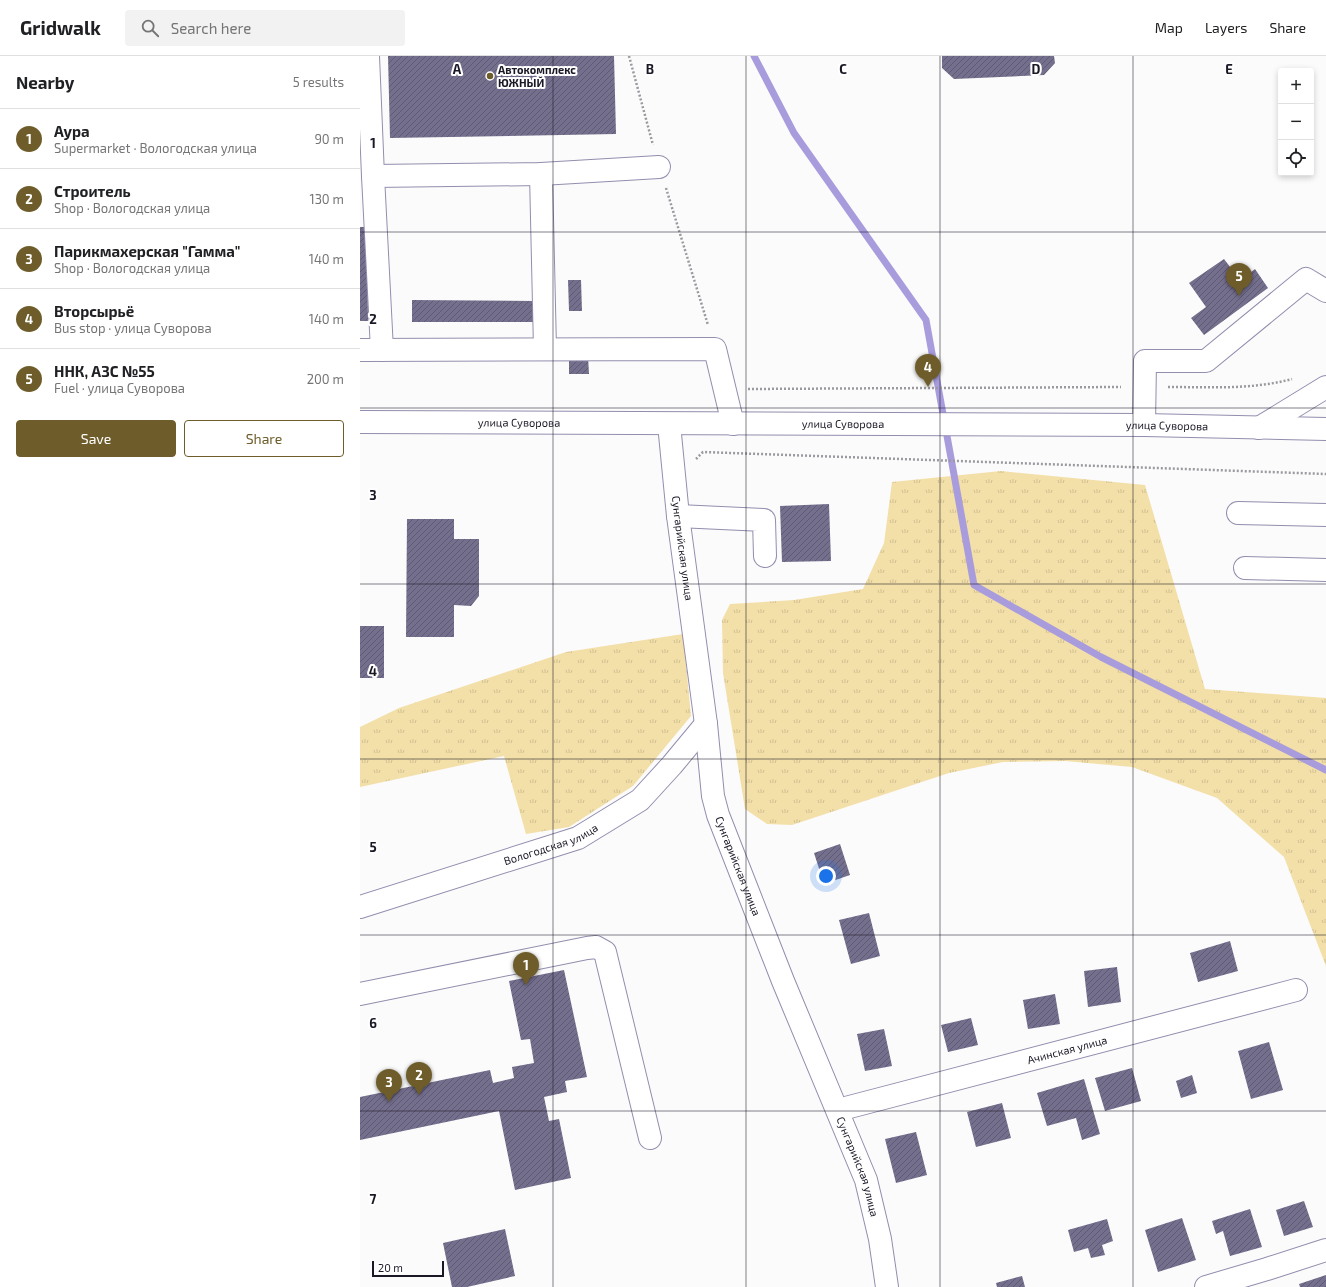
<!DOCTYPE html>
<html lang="en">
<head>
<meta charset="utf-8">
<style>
	:root { --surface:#fff; --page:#f2f2f2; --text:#202124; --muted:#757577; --line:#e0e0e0; --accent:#6e5d2b }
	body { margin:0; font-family:"Exo 2",sans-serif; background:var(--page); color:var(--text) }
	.controls { position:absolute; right:12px; top:12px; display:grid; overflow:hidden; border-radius:4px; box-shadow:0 2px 6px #0003 }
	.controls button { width:36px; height:36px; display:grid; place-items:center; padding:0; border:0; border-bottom:1px solid var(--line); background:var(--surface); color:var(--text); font:20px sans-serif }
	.scale { position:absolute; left:12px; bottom:10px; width:72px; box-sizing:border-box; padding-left:4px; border:2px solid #1b1825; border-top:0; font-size:11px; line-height:14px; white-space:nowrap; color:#1b1825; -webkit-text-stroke:3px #fff; paint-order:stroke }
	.you { position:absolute; left:466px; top:820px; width:14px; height:14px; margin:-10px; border:3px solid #fff; border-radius:50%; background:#1a73e8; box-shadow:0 0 0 6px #1a73e833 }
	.badge { display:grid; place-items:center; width:26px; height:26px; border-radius:50%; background:var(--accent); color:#fff; font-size:13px; font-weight:700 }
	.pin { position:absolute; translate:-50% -33px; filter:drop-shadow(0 1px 2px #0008) }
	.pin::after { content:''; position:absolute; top:21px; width:14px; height:12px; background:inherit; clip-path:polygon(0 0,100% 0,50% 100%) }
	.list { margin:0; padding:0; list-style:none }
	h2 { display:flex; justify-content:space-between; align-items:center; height:52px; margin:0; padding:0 16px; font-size:17px }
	h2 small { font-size:13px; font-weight:400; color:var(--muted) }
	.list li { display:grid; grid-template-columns:26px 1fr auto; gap:12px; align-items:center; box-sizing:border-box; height:60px; padding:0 16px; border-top:1px solid var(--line) }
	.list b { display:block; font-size:15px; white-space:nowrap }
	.list p { margin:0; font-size:13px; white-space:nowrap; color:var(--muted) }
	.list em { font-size:13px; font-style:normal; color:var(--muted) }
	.actions { display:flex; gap:8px; padding:12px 16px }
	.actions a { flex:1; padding:9px 0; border:1px solid var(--accent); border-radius:4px; text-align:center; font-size:14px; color:var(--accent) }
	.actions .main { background:var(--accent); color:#fff }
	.icon { flex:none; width:22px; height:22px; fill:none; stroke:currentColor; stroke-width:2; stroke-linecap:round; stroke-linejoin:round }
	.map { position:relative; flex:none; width:966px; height:1231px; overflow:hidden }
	header { display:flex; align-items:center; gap:24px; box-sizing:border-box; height:56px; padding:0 20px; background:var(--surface); border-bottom:1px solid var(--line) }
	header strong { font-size:19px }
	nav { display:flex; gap:22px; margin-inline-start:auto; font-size:14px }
	.search { width:280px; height:36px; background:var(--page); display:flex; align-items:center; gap:10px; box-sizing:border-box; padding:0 14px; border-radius:4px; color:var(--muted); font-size:15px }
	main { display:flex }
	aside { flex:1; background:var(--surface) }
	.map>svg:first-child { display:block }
</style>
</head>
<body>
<header>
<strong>Gridwalk</strong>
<div class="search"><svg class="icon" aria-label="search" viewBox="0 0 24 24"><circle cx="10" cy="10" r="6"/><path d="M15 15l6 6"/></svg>Search here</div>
<nav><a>Map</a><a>Layers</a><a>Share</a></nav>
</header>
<main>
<aside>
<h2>Nearby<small>5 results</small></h2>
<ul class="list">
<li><span class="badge">1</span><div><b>Аура</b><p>Supermarket · Вологодская улица</p></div><em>90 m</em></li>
<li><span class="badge">2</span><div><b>Строитель</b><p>Shop · Вологодская улица</p></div><em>130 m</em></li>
<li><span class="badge">3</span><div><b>Парикмахерская &quot;Гамма&quot;</b><p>Shop · Вологодская улица</p></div><em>140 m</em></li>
<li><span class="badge">4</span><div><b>Вторсырьё</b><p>Bus stop · улица Суворова</p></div><em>140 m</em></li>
<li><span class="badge">5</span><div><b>ННК, АЗС №55</b><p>Fuel · улица Суворова</p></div><em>200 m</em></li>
</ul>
<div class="actions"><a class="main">Save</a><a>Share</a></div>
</aside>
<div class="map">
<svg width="966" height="1231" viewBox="0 0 966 1231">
	<defs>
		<pattern id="grass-tufts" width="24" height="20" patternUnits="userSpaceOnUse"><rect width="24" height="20" fill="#f3dfa8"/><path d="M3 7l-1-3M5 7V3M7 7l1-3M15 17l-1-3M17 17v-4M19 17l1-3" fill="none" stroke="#d0bf90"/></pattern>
		<pattern id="building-hatch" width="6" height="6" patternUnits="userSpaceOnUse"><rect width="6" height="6" fill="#756f8e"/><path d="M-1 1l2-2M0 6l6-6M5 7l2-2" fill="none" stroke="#5f5a74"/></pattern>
	</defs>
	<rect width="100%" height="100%" fill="#fbfbfb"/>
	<!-- grass -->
	<path fill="url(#grass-tufts)" d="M641,415L785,429L845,633L966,642V910L924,801L857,742L772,711L705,705L643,706L589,717L432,769L407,768L385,753L363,617L362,564L370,548L434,544L503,533L524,487L532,426Z
		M323,578L331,660L273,730L209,771L166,778L144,700L0,731V671L39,652L206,596Z"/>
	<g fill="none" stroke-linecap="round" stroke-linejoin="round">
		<!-- stream -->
		<path stroke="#a99cdd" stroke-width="7" d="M394,0L434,77L566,264L614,529L741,601L966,714"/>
	</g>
	<!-- building -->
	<path fill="url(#building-hatch)" d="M28,0H254L256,78L30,82Z
		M582,0H694L695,7L684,19L594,23L582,12Z
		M0,171H7L8,265H0Z
		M864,203L880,224L895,213L908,232L844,279L831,262L846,251L829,227Z
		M208,224H221L222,255H209Z
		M52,244L174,245V266H52Z
		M228,300L229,318H209V301Z
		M469,448L471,505L422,506L420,450Z
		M47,463H94V483H119V540L111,550L94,549V581H46Z
		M0,570H24V622H0Z
		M480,788L490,819L464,828L454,797Z
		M509,857L520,900L491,908L479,864Z
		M870,885L878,915L838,926L830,897Z
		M757,911L761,946L728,951L724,915Z
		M204,914L227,1021L205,1025L207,1036L184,1041L189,1065L199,1063L211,1122L155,1134L139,1055L0,1084V1041L130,1014L133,1027L154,1022L152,1011L174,1007L170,983L161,984L149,925Z
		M695,938L700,968L668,973L663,944Z
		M611,962L618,989L588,996L581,969Z
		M524,973L532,1010L505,1015L497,978Z
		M909,986L923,1034L891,1043L878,995Z
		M772,1012L781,1045L745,1055L735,1022Z
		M832,1019L837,1037L821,1042L816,1025Z
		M724,1023L740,1078L722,1084L716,1062L687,1070L677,1037Z
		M642,1047L651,1082L616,1091L607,1056Z
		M556,1076L567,1119L536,1127L525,1083Z
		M944,1145L953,1171L924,1180L916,1154Z
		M890,1153L902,1191L870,1200L863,1175L856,1178L852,1165Z
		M822,1162L836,1204L798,1216L785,1174Z
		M747,1163L753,1185L742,1189L745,1199L731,1202L728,1192L714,1196L708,1174Z
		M145,1173L155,1220L107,1231H92L83,1187Z
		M966,1219V1231H940L939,1228Z
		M662,1220L665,1231H637L636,1227Z"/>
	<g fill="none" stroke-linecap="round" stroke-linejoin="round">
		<defs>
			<g id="minor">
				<path d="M8,0L13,120L22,294"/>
				<path d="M181,118L185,293"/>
				<path d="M13,120L181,118L299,111"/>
				<path d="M0,294L355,293L373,368"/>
				<path id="s1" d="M309,368L318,460L346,668L353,740L358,759L423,925L506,1124L520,1183L527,1231"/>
				<path d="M784,369L785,305H846L946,223L966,235"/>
				<path d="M899,372L966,331"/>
				<path d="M878,457L966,459"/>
				<path d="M318,460L404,464L405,500"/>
				<path d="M885,512L966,514"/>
				<path id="s2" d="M0,851L218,782L280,744L312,709L346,668"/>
				<path d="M0,938L227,892L236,891L245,896L290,1082"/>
				<path id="s3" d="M478,1054L936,934"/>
				<path d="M846,1231L907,1213L966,1194"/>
			</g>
			<g id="major">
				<path id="s4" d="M0,366L784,369L966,373"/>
			</g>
		</defs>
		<!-- minor casing -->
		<use href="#minor" stroke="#938dae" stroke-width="24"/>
		<!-- major casing -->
		<use href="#major" stroke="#938dae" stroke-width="24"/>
		<!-- path -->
		<path stroke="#9b999f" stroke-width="2.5" stroke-dasharray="2 2" stroke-linecap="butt" d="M269,0L293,89
			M306,132L348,269
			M808,331C850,331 891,334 932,323
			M388,333L761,331
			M336,403L343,396L966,418"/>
		<!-- minor -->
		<use href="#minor" stroke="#fff" stroke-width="22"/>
		<!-- major -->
		<use href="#major" stroke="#fff" stroke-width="22"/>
	</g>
	<!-- grid -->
	<path fill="none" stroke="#1b1825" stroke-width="1" stroke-opacity="0.55" d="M193,0V1231M386,0V1231M580,0V1231M773,0V1231M0,176H966M0,352H966M0,528H966M0,703H966M0,879H966M0,1055H966"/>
	<!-- markers -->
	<circle fill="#6e5d2b" stroke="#fff" stroke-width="1.5" cx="130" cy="20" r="4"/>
	<g text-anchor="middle" stroke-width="4" stroke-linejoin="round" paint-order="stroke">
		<!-- poi labels -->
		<g font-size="11" font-weight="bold" fill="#1b1825" stroke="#fff" text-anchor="start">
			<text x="138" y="18">Автокомплекс<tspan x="138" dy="13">ЮЖНЫЙ</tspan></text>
		</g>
		<!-- street labels -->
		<g font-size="11" fill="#1b1825" stroke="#fff">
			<text dy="4" stroke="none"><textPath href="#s4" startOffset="159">улица Суворова</textPath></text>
			<text dy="4" stroke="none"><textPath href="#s4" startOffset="483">улица Суворова</textPath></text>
			<text dy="4" stroke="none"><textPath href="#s4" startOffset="807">улица Суворова</textPath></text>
			<text dy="4" stroke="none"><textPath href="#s1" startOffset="125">Сунгарийская улица</textPath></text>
			<text dy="4" stroke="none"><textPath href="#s2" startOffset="201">Вологодская улица</textPath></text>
			<text dy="4" stroke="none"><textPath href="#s1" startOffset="449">Сунгарийская улица</textPath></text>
			<text dy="4" stroke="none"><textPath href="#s3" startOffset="237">Ачинская улица</textPath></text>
			<text dy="4" stroke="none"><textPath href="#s1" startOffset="773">Сунгарийская улица</textPath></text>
		</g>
	</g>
	<g font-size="13" text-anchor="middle" font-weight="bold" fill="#1b1825" stroke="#fff" stroke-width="4" stroke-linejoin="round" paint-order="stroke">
		<text x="97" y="18">A</text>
		<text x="290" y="18">B</text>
		<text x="483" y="18">C</text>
		<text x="676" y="18">D</text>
		<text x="869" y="18">E</text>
		<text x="13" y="92">1</text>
		<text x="13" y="268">2</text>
		<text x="13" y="444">3</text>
		<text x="13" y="620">4</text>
		<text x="13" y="796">5</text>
		<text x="13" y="972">6</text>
		<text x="13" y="1148">7</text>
	</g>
</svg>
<div class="controls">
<button>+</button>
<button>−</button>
<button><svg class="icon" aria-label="locate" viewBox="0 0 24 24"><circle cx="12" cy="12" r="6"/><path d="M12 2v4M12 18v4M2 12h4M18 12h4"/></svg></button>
</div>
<div class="scale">20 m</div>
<div class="you"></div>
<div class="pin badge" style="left:166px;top:929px">1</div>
<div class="pin badge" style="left:59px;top:1039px">2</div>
<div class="pin badge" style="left:29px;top:1046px">3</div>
<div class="pin badge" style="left:568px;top:331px">4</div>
<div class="pin badge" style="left:879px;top:240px">5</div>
</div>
</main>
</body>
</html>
